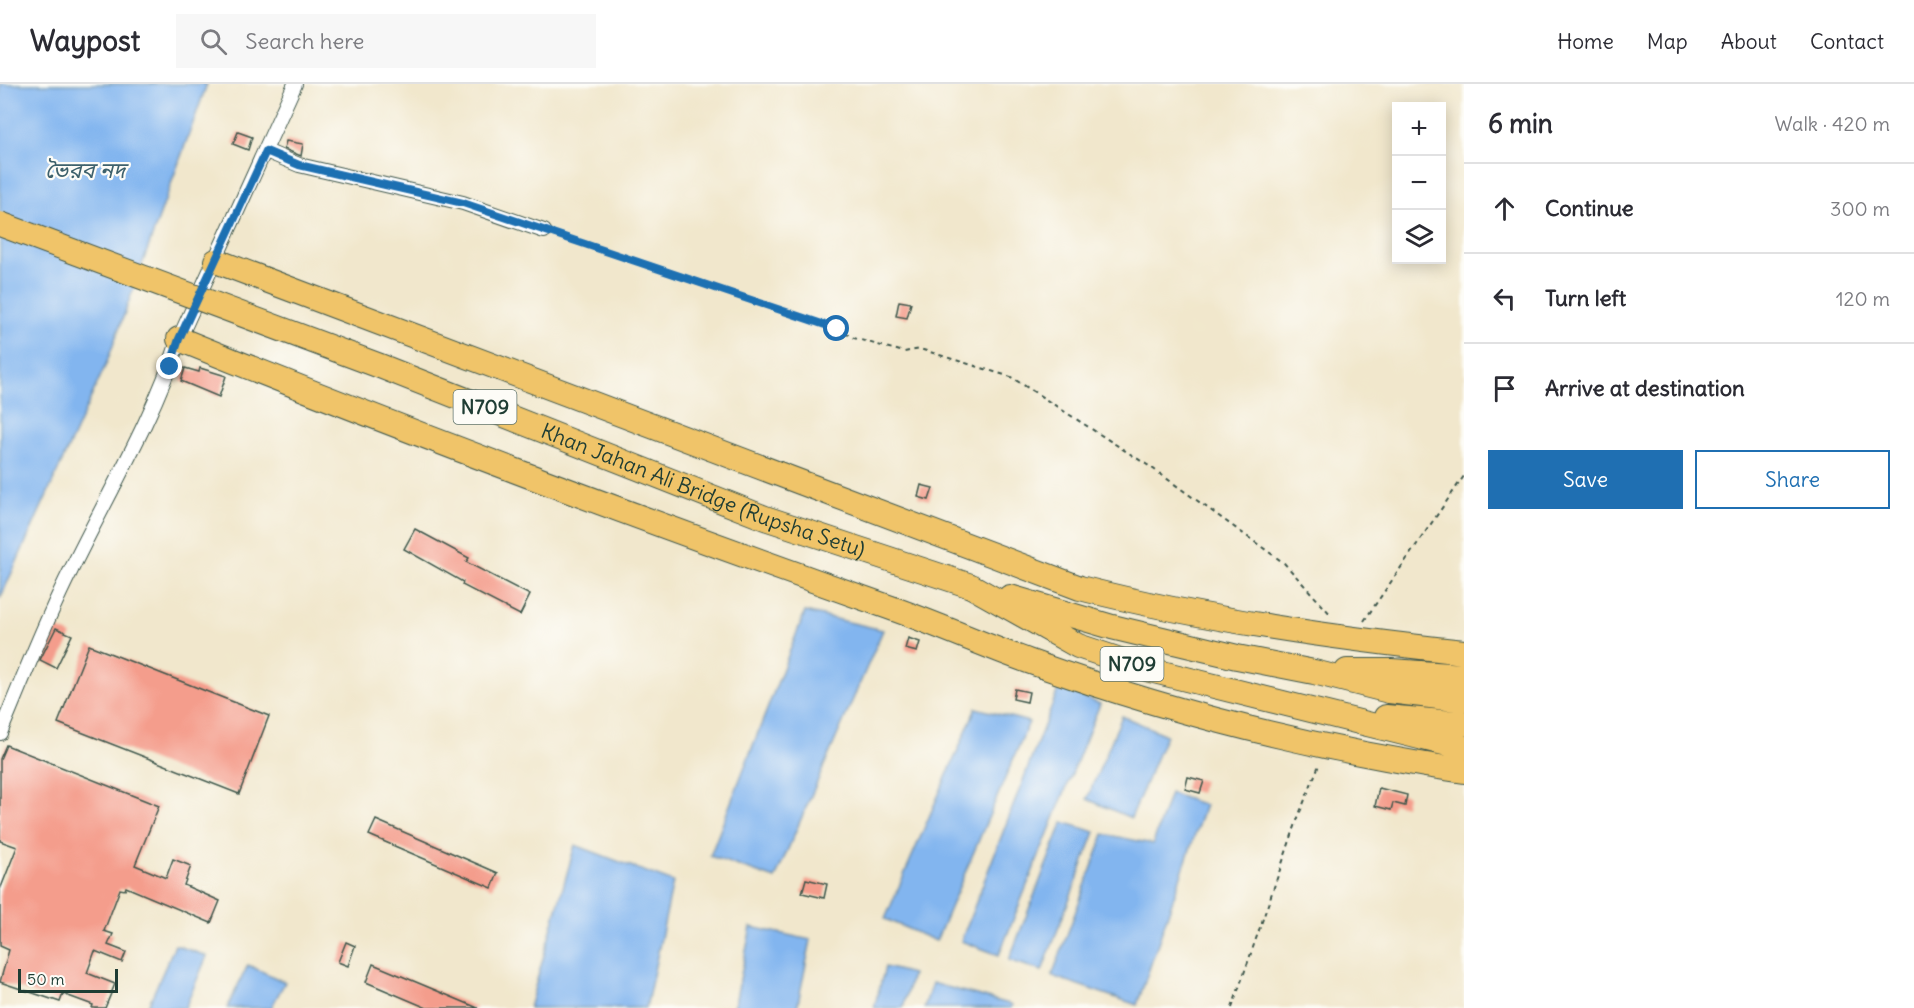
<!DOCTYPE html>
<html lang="en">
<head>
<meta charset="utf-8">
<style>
	:root { --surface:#fff; --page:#f7f7f7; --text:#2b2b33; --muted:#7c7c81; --line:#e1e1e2; --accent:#1f6fb2 }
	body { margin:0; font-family:Delius,"Noto Sans Bengali",sans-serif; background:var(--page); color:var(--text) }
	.controls { position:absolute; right:18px; top:18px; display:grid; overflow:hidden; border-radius:0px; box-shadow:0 3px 15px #0003 }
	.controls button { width:54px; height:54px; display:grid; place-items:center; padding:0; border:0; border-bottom:2px solid var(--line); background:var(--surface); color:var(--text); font:30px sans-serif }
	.scale { position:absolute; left:18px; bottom:15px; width:100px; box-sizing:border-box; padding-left:6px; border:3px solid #1f3d34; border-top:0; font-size:16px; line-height:21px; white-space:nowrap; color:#1f3d34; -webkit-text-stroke:4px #fdfcf7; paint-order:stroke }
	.stop { position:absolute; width:18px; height:18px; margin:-14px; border:4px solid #1f6fb2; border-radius:50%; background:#fff }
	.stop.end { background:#1f6fb2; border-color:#fff; box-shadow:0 2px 6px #0008 }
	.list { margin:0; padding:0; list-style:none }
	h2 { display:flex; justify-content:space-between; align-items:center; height:78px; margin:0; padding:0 24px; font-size:26px }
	h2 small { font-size:20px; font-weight:400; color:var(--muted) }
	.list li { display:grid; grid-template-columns:39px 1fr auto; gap:18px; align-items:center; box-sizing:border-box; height:90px; padding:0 24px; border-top:2px solid var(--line) }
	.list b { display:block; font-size:22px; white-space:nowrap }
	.list em { font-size:20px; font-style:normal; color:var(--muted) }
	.actions { display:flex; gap:12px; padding:18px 24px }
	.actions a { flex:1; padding:14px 0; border:2px solid var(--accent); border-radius:0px; text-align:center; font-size:21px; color:var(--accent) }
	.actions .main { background:var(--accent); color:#fff }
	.icon { flex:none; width:33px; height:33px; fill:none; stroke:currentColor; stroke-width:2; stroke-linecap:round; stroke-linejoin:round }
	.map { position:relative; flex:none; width:1464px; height:924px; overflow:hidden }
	header { display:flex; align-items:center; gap:36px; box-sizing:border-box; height:84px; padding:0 30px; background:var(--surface); border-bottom:2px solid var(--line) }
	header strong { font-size:28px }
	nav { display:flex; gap:33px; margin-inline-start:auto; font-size:21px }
	.search { width:420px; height:54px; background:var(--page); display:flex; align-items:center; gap:15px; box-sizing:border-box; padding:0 21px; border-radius:0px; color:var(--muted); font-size:22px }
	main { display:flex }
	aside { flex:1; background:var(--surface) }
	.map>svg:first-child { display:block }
</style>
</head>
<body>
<header>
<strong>Waypost</strong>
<div class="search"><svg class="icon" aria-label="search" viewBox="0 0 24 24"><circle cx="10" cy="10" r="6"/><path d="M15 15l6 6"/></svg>Search here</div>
<nav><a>Home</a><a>Map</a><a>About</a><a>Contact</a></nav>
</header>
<main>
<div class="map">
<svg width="1464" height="924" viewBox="0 0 1464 924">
	<rect width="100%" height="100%" fill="#fdfcf7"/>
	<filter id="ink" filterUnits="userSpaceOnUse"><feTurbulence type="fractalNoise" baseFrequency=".0167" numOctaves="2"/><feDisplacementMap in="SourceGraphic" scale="12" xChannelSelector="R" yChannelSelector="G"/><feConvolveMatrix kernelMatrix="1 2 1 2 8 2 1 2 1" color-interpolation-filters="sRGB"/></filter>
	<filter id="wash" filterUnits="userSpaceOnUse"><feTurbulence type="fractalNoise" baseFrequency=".008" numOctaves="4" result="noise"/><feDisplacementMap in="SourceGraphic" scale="24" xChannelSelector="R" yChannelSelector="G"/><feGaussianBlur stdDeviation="1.35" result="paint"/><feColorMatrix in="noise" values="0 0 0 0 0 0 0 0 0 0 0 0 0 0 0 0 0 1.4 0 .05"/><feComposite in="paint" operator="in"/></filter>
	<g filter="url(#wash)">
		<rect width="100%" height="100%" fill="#f1e7cc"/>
		<!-- water -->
		<path fill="#82b5ef" stroke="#507992" stroke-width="1.5" d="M0,0H207L107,278L0,515Z
			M805,528L883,546L775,795L710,772Z
			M1059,603L1100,620L999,871L961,857Z
			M976,624L1029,638L936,857L885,835Z
			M1122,632L1166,651L1131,734L1087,715Z
			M1170,709L1205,721L1137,921L1052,892L1104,750L1153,760Z
			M1063,738L1095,748L1042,887L1009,876Z
			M575,761L673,798L646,924H529Z
			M751,843L811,856L797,924H734Z
			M175,861L207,872L185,924H147Z
			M248,881L285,898L271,924H227Z
			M885,883L912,890L903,924H874Z
			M932,899L1013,921L1011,924H924Z"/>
		<g id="blocks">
			<!-- building -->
			<path fill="#f49d8c" d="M238,48L252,53L248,66L233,60Z
				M286,57L303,60L301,72L284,65Z
				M899,217L911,219L907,234L896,232Z
				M185,284L199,288L200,284L226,292L219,313L181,297Z
				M921,401L933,404L929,416L918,413Z
				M415,445L469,474L466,478L530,511L520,531L462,501L463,498L404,465Z
				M56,544L72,551L56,584L40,576Z
				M908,554L920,558L917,568L905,565Z
				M89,561L269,632L239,710L58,639Z
				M1015,605L1029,608L1027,618L1013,615Z
				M6,661L159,722L135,781L166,794L173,775L191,782L184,801L220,817L211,839L126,803L125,806L120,805L104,847L113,850L108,861L126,868L122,878L95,867L87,889L115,900L105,924H92L93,921L63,910L60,918L0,898L9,866L0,862V806L17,763L0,757V675Z
				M1188,693L1204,697L1200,709L1185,705Z
				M1379,704L1407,711L1405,722L1393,719L1391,726L1375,722Z
				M376,736L498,789L492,804L369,751Z
				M806,795L827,800L824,814L802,809Z
				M346,858L355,862L348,882L338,878Z
				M373,880L478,924H427L366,898Z"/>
		</g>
	</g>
	<g filter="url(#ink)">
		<use href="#blocks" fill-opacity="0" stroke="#3e564b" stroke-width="1.5"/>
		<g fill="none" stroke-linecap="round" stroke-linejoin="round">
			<defs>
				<path id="street" d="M266,67L299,81L463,119L544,147
					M0,649C23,595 44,539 71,486C108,410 153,335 179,255L295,0"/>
				<path id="highway" d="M216,177L1080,504C1206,536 1335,554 1464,568
					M179,255C415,351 654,440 894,525C939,541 983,561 1028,577C1169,628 1315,665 1464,687
					M971,502L1078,562L1150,586L1464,664
					M1010,513L1112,543L1237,573L1314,588L1389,607L1464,616
					M1347,587H1391L1464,592
					M1386,633L1464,640"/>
			</defs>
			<!-- street casing -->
			<use href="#street" stroke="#3e564b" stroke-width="16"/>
			<!-- highway casing -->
			<use href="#highway" stroke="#3e564b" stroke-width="26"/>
			<!-- path -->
			<path stroke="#3e564b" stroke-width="2" stroke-dasharray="4.5 4.5" stroke-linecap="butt" d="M555,151L837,245L854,254L878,261L904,268L920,265L1011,293L1152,384L1284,479L1332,532
				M1364,537L1464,392
				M1232,924L1300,728L1319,681"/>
			<!-- street -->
			<use href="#street" stroke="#fff" stroke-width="14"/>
			<!-- highway -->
			<use href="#highway" stroke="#f0c469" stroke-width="24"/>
			<defs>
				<g id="highway-bridge">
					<path id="s1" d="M0,140L380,282L765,434L971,502"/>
				</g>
			</defs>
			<!-- highway-bridge casing -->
			<use href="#highway-bridge" stroke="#3e564b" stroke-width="26" stroke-linecap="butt"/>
			<!-- highway-bridge -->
			<use href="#highway-bridge" stroke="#f0c469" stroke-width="24"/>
		</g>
	</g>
	<g fill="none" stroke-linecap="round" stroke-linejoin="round" filter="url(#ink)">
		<!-- route -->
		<path stroke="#1f6fb2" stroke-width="8" d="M170,283L179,255L266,67L299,81L463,119L837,245"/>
	</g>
	<g text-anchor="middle" stroke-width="4.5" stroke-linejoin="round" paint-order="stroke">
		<!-- shield labels -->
		<g fill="#fdfcf7" stroke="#62766e" stroke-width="1.5">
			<rect x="453.5" y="306" width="63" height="34" rx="4.5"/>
			<rect x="1100.5" y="563" width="63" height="34" rx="4.5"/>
		</g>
		<g font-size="20" font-weight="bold" fill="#1f3d34">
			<text x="485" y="330">N709</text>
			<text x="1132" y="587">N709</text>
		</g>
		<!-- street labels -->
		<g font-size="21" fill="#1f3d34" stroke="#fdfcf7">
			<text dy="7" stroke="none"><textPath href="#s1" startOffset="752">Khan Jahan Ali Bridge (Rupsha Setu)</textPath></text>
		</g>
		<!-- water labels -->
		<g font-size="22" font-style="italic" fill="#3d616c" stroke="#fdfcf7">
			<text x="85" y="94">ভৈরব নদ</text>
		</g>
	</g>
</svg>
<div class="controls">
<button>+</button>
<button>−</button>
<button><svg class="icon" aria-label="layers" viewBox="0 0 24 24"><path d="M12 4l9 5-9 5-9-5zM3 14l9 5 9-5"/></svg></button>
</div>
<div class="scale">50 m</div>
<div class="stop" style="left:837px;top:245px"></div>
<div class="stop end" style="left:170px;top:283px"></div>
</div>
<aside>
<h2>6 min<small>Walk · 420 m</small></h2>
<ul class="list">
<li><svg class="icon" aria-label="ahead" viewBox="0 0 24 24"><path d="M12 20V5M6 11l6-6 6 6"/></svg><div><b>Continue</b></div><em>300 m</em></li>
<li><svg class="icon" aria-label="left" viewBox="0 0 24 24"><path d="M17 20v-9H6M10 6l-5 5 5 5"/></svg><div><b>Turn left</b></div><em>120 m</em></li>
<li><svg class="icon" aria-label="arrive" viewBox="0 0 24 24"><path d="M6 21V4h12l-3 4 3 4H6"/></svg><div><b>Arrive at destination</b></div></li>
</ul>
<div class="actions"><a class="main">Save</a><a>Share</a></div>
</aside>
</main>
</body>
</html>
